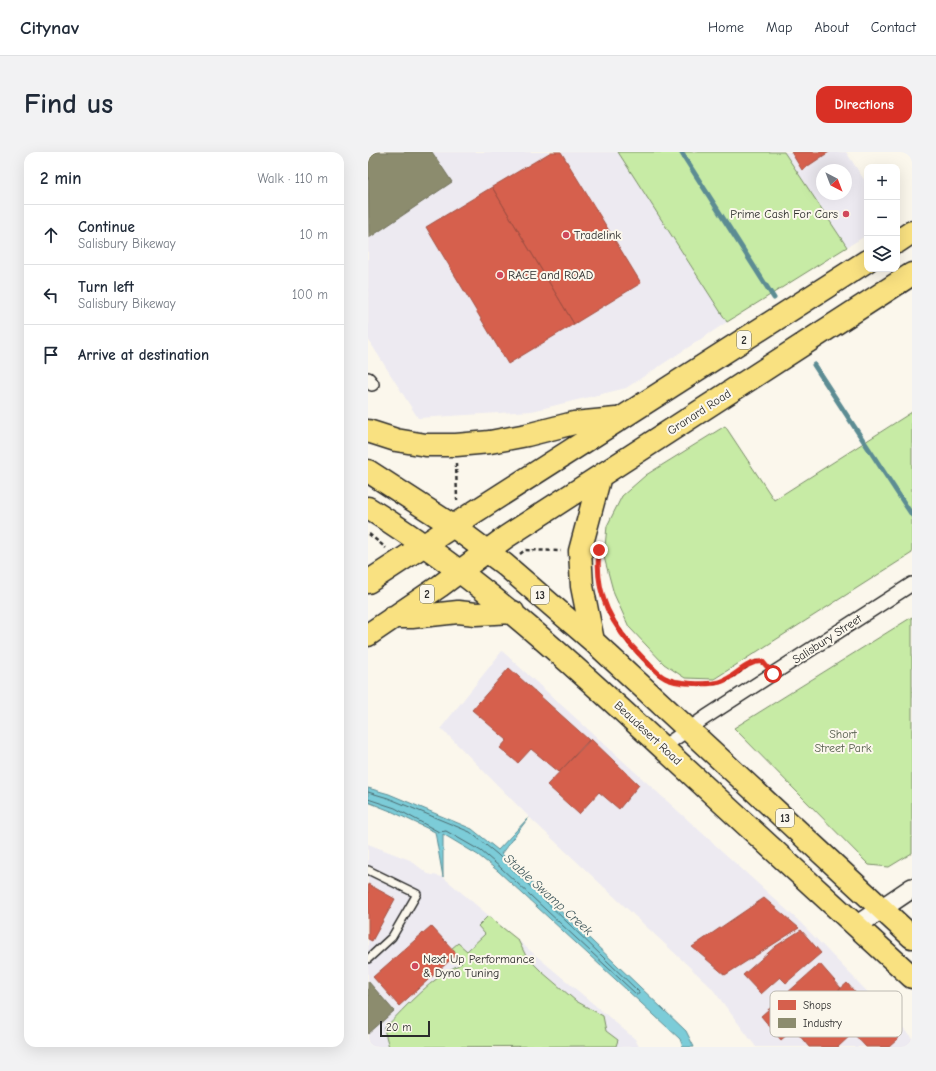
<!DOCTYPE html>
<html lang="en">
<head>
<meta charset="utf-8">
<style>
	:root { --surface:#fff; --page:#f2f2f3; --text:#1f2937; --muted:#747a83; --line:#e0e1e3; --accent:#d93025 }
	body { margin:0; font-family:"Comic Neue",sans-serif; background:var(--page); color:var(--text) }
	.controls { position:absolute; right:12px; top:12px; display:grid; overflow:hidden; border-radius:8px; box-shadow:0 4px 16px #0002 }
	.controls button { width:36px; height:36px; display:grid; place-items:center; padding:0; border:0; border-bottom:1px solid var(--line); background:var(--surface); color:var(--text); font:20px sans-serif }
	.compass { position:absolute; left:448px; top:12px; width:36px; height:36px; border-radius:50%; background:var(--surface); box-shadow:0 4px 16px #0002; rotate:138deg }
	.scale { position:absolute; left:12px; bottom:10px; width:50px; box-sizing:border-box; padding-left:4px; border:2px solid #2b2b2b; border-top:0; font-size:11px; line-height:14px; white-space:nowrap; color:#2b2b2b; -webkit-text-stroke:3px #fbf7ec; paint-order:stroke }
	.stop { position:absolute; width:12px; height:12px; margin:-9px; border:3px solid #d93025; border-radius:50%; background:#fff }
	.stop.end { background:#d93025; border-color:#fff; box-shadow:0 1px 4px #0008 }
	.list { margin:0; padding:0; list-style:none }
	h2 { display:flex; justify-content:space-between; align-items:center; height:52px; margin:0; padding:0 16px; font-size:17px }
	h2 small { font-size:13px; font-weight:400; color:var(--muted) }
	.list li { display:grid; grid-template-columns:26px 1fr auto; gap:12px; align-items:center; box-sizing:border-box; height:60px; padding:0 16px; border-top:1px solid var(--line) }
	.list b { display:block; font-size:15px; white-space:nowrap }
	.list p { margin:0; font-size:13px; white-space:nowrap; color:var(--muted) }
	.list em { font-size:13px; font-style:normal; color:var(--muted) }
	.icon { flex:none; width:22px; height:22px; fill:none; stroke:currentColor; stroke-width:2; stroke-linecap:round; stroke-linejoin:round }
	.map { position:relative; flex:none; width:544px; height:895px; overflow:hidden; border-radius:12px }
	header { display:flex; align-items:center; gap:24px; box-sizing:border-box; height:56px; padding:0 20px; background:var(--surface); border-bottom:1px solid var(--line) }
	header strong { font-size:19px }
	nav { display:flex; gap:22px; margin-inline-start:auto; font-size:14px }
	.intro { display:flex; align-items:center; justify-content:space-between; box-sizing:border-box; height:96px; padding:0 24px }
	h1 { margin:0; font-size:28px }
	.button { padding:10px 18px; border-radius:12px; background:var(--accent); color:#fff; font-size:14px; font-weight:700 }
	main { display:flex; gap:24px; padding:0 24px }
	aside { flex:1; background:var(--surface); border-radius:12px; box-shadow:0 4px 16px #0002 }
	.map>svg:first-child { display:block }
</style>
</head>
<body>
<header>
<strong>Citynav</strong>
<nav><a>Home</a><a>Map</a><a>About</a><a>Contact</a></nav>
</header>
<div class="intro"><h1>Find us</h1><a class="button">Directions</a></div>
<main>
<aside>
<h2>2 min<small>Walk · 110 m</small></h2>
<ul class="list">
<li><svg class="icon" aria-label="ahead" viewBox="0 0 24 24"><path d="M12 20V5M6 11l6-6 6 6"/></svg><div><b>Continue</b><p>Salisbury Bikeway</p></div><em>10 m</em></li>
<li><svg class="icon" aria-label="left" viewBox="0 0 24 24"><path d="M17 20v-9H6M10 6l-5 5 5 5"/></svg><div><b>Turn left</b><p>Salisbury Bikeway</p></div><em>100 m</em></li>
<li><svg class="icon" aria-label="arrive" viewBox="0 0 24 24"><path d="M6 21V4h12l-3 4 3 4H6"/></svg><div><b>Arrive at destination</b></div></li>
</ul>
</aside>
<div class="map">
<svg width="544" height="895" viewBox="0 0 544 895">
	<rect width="100%" height="100%" fill="#fbf7ec"/>
	<filter id="ink" filterUnits="userSpaceOnUse"><feTurbulence type="fractalNoise" baseFrequency=".025" numOctaves="2"/><feDisplacementMap in="SourceGraphic" scale="8" xChannelSelector="R" yChannelSelector="G"/><feConvolveMatrix kernelMatrix="1 2 1 2 8 2 1 2 1" color-interpolation-filters="sRGB"/></filter>
	<g filter="url(#ink)">
		<!-- built -->
		<path fill="#edeaf1" fill-rule="evenodd" d="M0,0H250L359,170L258,236L164,259L50,266L0,187Z
			M416,0H478L499,32V83L479,95ZM454,18H478V42H454Z
			M134,499L432,770L544,886V895H388L343,835L161,665L73,576Z
			M0,692L42,708L60,722L75,725L267,887L271,895H0Z"/>
		<!-- green -->
		<path fill="#c7eba5" stroke="#798b68" d="M250,0H416L479,95L359,170Z
			M544,260V401L346,527L317,526L296,512L261,475L246,442L236,405L239,374L254,344L278,323L357,274L406,348Z
			M544,465V701L521,715L501,713L366,576Z
			M120,764L150,788L158,804L174,820L208,849L235,864L238,879L250,888L248,894L21,895L16,877C40,852 62,827 94,811L83,797L90,791L99,799L117,782L110,774Z"/>
		<!-- water -->
		<path fill="#7cccd8" stroke="#5c8c93" d="M0,636L21,642L104,677L130,698L161,665L133,702L318,879L326,895H315L312,887L130,719L110,703L75,682V725L67,680L25,660L0,650Z"/>
		<!-- shops -->
		<path fill="#d6604d" stroke="#a35043" d="M183,0H193L273,131L206,172L124,35Z
			M423,0H461L434,18Z
			M124,35L206,172L140,212L58,75Z
			M141,516L221,588L191,620L163,597L150,611L132,596L139,588L104,558Z
			M223,587L271,633L251,657L231,640L211,662L179,633Z
			M0,732L27,747L4,789L0,787Z
			M396,746L431,776L357,823L324,795Z
			M63,774L89,802L31,854L5,825Z
			M433,778L453,801L418,831L412,825L393,842L375,823L408,794Z
			M452,812L473,836L413,888L393,864Z
			M479,831L503,859L505,857L530,887L521,895H498L485,881L470,895H441L431,883L438,876L433,872Z"/>
		<!-- industry -->
		<path fill="#8c8c6e" stroke="#6f6f5a" d="M0,0H64L84,30L1,86Z
			M0,829L26,859L0,882Z"/>
		<g fill="none" stroke-linecap="round" stroke-linejoin="round">
			<!-- shore -->
			<path stroke="#4b6b70" stroke-width="1" d="M0,640L20,646L102,680L129,702L271,840V842H268L133,716L113,699L78,679L71,680L27,656L0,647"/>
			<!-- stream -->
			<path stroke="#5c8c93" stroke-width="5" d="M313,0L406,146
				M446,213L544,363"/>
			<defs>
				<path id="lane" d="M0,718L49,742L24,785L0,807"/>
				<path id="street" d="M0,227L4,232
					M295,595L338,565L544,432"/>
				<path id="secondary" d="M488,774L544,736"/>
				<path id="highway" d="M529,90L544,80
					M0,279L28,288L58,293H88L122,290L159,283L206,271L248,267
					M0,319L85,374L136,412L225,489L544,785
					M0,356C109,424 200,508 294,595C377,672 460,748 544,825
					M0,430L105,361L499,109
					M25,465H44L90,460L108,462L145,460
					M0,483L72,434L138,385L544,122
					M225,489L214,434L212,399L232,324"/>
			</defs>
			<!-- lane casing -->
			<use href="#lane" stroke="#2b2b2b" stroke-width="10"/>
			<!-- street casing -->
			<use href="#street" stroke="#2b2b2b" stroke-width="16"/>
			<!-- secondary casing -->
			<use href="#secondary" stroke="#2b2b2b" stroke-width="22"/>
			<!-- highway casing -->
			<use href="#highway" stroke="#2b2b2b" stroke-width="25"/>
			<!-- path -->
			<path stroke="#2b2b2b" stroke-width="2.5" stroke-dasharray="4 3" stroke-linecap="butt" d="M88,311L89,348
				M1,382L18,396
				M152,402L157,398L193,399
				M240,460L262,493L283,514
				M290,522C305,532 334,534 352,530C364,527 377,516 387,509L395,511"/>
			<!-- lane -->
			<use href="#lane" stroke="#fbf7ec" stroke-width="7"/>
			<!-- street -->
			<use href="#street" stroke="#fbf7ec" stroke-width="13"/>
			<!-- secondary -->
			<use href="#secondary" stroke="#fbf7ec" stroke-width="19"/>
			<!-- highway -->
			<use href="#highway" stroke="#f9e181" stroke-width="22"/>
		</g>
	</g>
	<g fill="none" stroke-linecap="round" stroke-linejoin="round" filter="url(#ink)">
		<!-- route -->
		<path stroke="#d93025" stroke-width="5" d="M231,398C226,443 244,475 275,506C282,513 289,522 297,526C307,532 340,533 352,530C367,526 378,508 395,510L405,522"/>
	</g>
	<!-- markers -->
	<g fill="#d1495b" stroke="#fbf7ec" stroke-width="1.5">
		<circle cx="478" cy="62" r="4"/>
		<circle cx="198" cy="83" r="4"/>
		<circle cx="132" cy="123" r="4"/>
		<circle cx="47" cy="814" r="4"/>
	</g>
	<g text-anchor="middle" stroke-width="4" stroke-linejoin="round" paint-order="stroke">
		<!-- shield labels -->
		<g fill="#fbf7ec" stroke="#696865" stroke-width="1">
			<rect x="369" y="179" width="14" height="18" rx="3"/>
			<rect x="52" y="433" width="14" height="18" rx="3"/>
			<rect x="163" y="434" width="18" height="18" rx="3"/>
			<rect x="408" y="657" width="18" height="18" rx="3"/>
		</g>
		<g font-size="11" font-weight="bold" fill="#2b2b2b">
			<text x="376" y="192">2</text>
			<text x="59" y="446">2</text>
			<text x="172" y="447">13</text>
			<text x="417" y="670">13</text>
		</g>
		<!-- poi labels -->
		<g font-size="12" fill="#2b2b2b" stroke="#fbf7ec" text-anchor="start">
			<text x="470" y="66" text-anchor="end">Prime Cash For Cars</text>
			<text x="206" y="87">Tradelink</text>
			<text x="140" y="127">RACE and ROAD</text>
			<text x="55" y="811">Next Up Performance<tspan x="55" dy="14">&amp; Dyno Tuning</tspan></text>
		</g>
		<!-- street labels -->
		<g font-size="12" fill="#2b2b2b" stroke="#fbf7ec">
			<text transform="translate(331 260) rotate(-33)" y="4">Granard Road</text>
			<text transform="translate(459 487) rotate(-33)" y="4">Salisbury Street</text>
			<text transform="translate(280 581) rotate(43)" y="4">Beaudesert Road</text>
		</g>
		<!-- park labels -->
		<g font-size="12" fill="#525b4a" stroke="#fbf7ec">
			<text x="475" y="586">Short<tspan x="475" dy="14">Street Park</tspan></text>
		</g>
		<!-- water labels -->
		<g font-size="13" font-style="italic" fill="#435b5f" stroke="#fbf7ec">
			<text transform="translate(181 742) rotate(42)" y="5">Stable Swamp Creek</text>
		</g>
	</g>
	<!-- legend -->
	<rect x="402" y="839" width="132" height="46" rx="6" fill="#fbf7ec" stroke="#bdbab2" stroke-width="1"/>
	<rect x="410" y="848" width="18" height="10" fill="#d6604d"/>
	<rect x="410" y="866" width="18" height="10" fill="#8c8c6e"/>
	<g font-size="11" fill="#2b2b2b">
		<text x="435" y="857">Shops</text>
		<text x="435" y="875">Industry</text>
	</g>
</svg>
<div class="controls">
<button>+</button>
<button>−</button>
<button><svg class="icon" aria-label="layers" viewBox="0 0 24 24"><path d="M12 4l9 5-9 5-9-5zM3 14l9 5 9-5"/></svg></button>
</div>
<svg class="compass" viewBox="-18 -18 36 36"><path d="M0-13l5 13h-10z" fill="#e53935"/><path d="M0 13l5-13h-10z" fill="#747a83"/></svg>
<div class="scale">20 m</div>
<div class="stop" style="left:405px;top:522px"></div>
<div class="stop end" style="left:231px;top:398px"></div>
</div>
</main>
</body>
</html>
